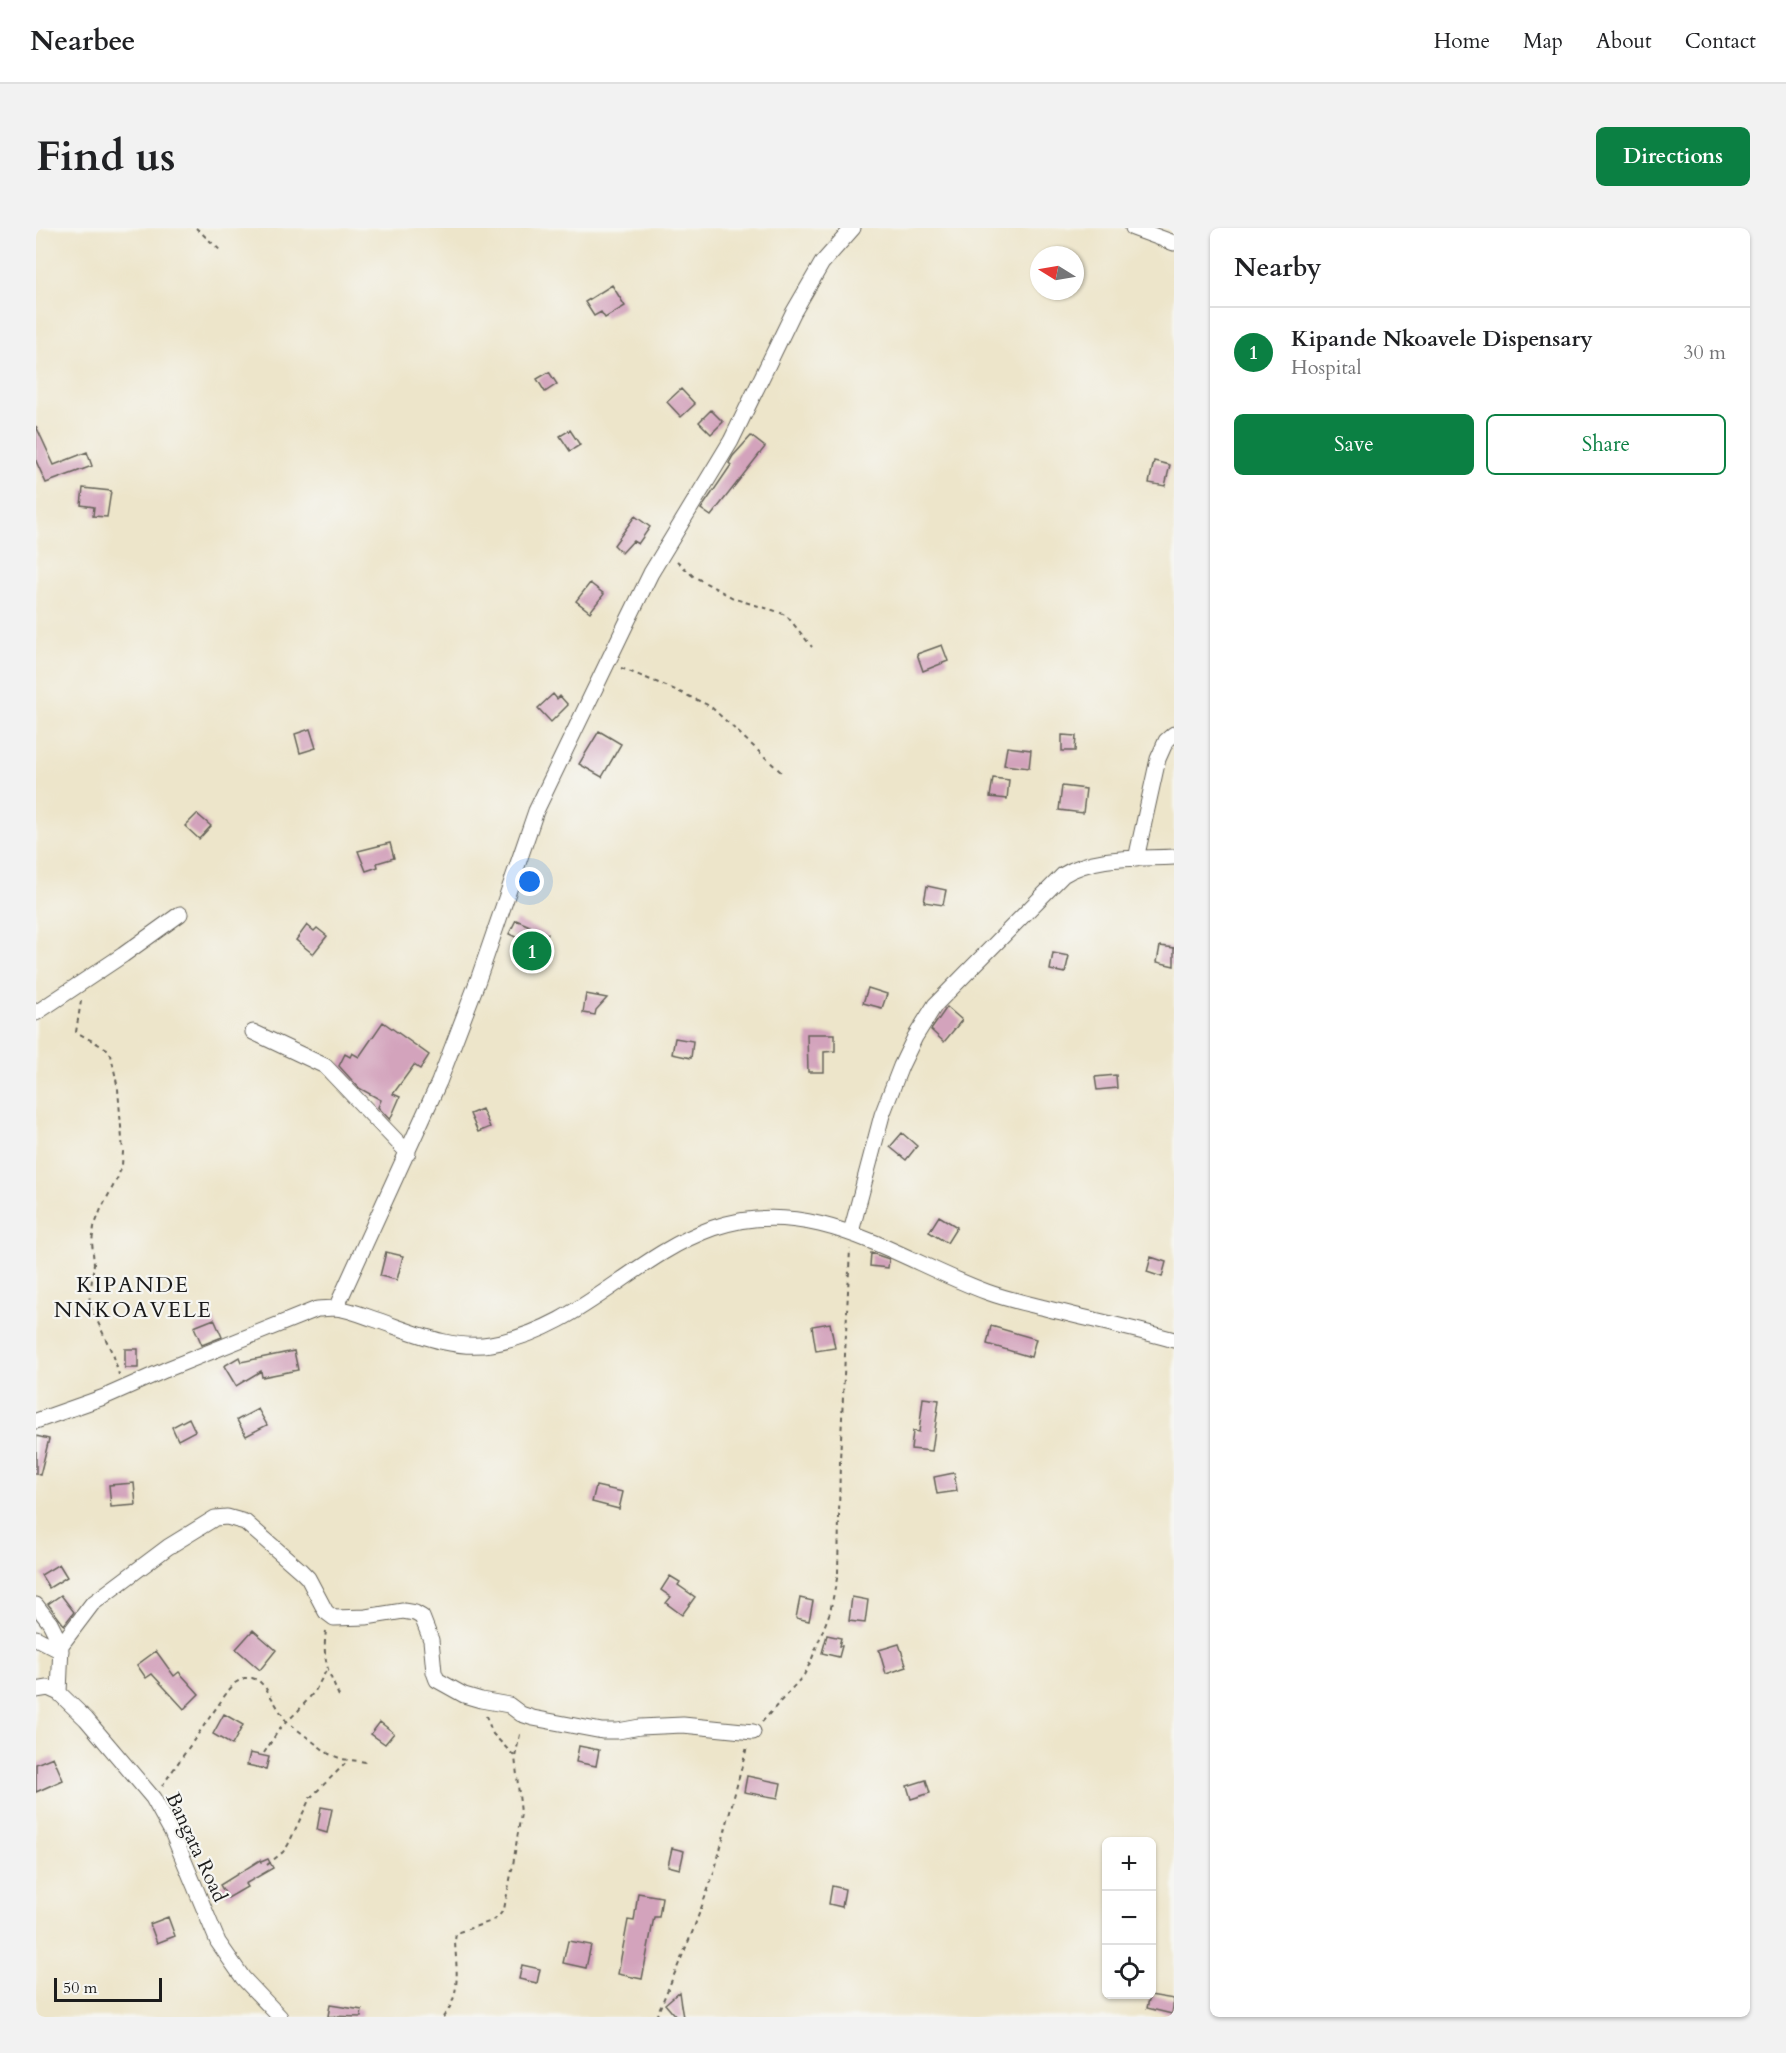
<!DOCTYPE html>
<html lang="en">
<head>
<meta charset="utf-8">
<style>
	:root { --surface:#fff; --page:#f2f2f2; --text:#202124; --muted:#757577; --line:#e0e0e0; --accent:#0b8043 }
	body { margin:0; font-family:Cardo,serif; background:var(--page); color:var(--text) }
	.controls { position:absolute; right:18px; bottom:18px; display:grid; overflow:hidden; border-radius:9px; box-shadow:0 2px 4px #0004 }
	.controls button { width:54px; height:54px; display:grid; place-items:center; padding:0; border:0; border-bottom:2px solid var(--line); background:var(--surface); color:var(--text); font:30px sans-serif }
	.compass { position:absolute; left:994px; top:18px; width:54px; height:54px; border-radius:50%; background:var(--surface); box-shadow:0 2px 4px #0004; rotate:281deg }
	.scale { position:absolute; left:18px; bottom:15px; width:108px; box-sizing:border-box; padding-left:6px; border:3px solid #1c1c1c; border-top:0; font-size:16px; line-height:21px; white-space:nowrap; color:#1c1c1c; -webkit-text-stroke:4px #f6f6f2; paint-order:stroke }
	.you { position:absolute; left:494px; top:654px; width:21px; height:21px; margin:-15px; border:4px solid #fff; border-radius:50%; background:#1a73e8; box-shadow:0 0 0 9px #1a73e833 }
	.badge { display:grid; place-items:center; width:39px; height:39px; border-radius:50%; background:var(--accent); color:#fff; font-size:20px; font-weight:700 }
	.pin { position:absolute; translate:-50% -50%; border:3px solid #fff; box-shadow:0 2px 6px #0006 }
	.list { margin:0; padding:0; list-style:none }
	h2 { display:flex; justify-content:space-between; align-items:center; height:78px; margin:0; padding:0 24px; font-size:26px }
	h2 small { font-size:20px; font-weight:400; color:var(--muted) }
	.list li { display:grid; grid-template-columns:39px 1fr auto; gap:18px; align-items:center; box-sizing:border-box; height:90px; padding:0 24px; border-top:2px solid var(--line) }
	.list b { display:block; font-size:22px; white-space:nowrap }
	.list p { margin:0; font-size:20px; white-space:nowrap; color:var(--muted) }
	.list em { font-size:20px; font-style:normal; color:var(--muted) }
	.actions { display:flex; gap:12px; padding:18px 24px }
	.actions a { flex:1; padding:14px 0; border:2px solid var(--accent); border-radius:9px; text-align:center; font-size:21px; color:var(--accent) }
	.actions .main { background:var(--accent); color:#fff }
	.icon { flex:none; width:33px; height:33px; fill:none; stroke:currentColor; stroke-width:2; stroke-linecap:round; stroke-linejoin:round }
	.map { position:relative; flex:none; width:1138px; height:1789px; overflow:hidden; border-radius:9px }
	header { display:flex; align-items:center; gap:36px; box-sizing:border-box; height:84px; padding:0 30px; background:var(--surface); border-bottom:2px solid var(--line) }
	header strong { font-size:28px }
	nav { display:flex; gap:33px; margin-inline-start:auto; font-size:21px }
	.intro { display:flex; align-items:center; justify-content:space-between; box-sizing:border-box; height:144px; padding:0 36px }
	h1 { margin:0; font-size:42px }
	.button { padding:15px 27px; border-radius:9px; background:var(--accent); color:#fff; font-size:21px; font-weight:700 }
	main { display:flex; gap:36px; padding:0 36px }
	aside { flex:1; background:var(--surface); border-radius:9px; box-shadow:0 2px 4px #0004 }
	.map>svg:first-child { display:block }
</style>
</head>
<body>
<header>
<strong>Nearbee</strong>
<nav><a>Home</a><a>Map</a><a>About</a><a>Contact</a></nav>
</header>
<div class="intro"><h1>Find us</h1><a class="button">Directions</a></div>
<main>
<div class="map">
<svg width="1138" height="1789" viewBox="0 0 1138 1789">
	<rect width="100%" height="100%" fill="#f6f6f2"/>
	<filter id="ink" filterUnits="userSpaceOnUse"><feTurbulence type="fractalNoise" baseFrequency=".0167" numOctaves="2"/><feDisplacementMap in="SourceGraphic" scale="12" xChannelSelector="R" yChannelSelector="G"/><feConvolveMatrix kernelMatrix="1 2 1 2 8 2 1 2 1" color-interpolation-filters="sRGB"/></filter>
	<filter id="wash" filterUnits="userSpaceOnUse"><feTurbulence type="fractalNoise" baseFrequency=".008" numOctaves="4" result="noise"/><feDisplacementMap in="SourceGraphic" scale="24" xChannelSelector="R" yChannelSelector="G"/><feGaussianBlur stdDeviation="1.35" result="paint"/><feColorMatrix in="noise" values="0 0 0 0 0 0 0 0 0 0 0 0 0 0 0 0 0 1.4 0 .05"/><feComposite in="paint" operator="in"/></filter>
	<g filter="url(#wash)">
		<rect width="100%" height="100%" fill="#ede5ca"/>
		<g id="blocks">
			<!-- building -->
			<path fill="#d3a3bc" d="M576,57L589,78L569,90L565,84L558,88L549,74Z
				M513,144L521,156L509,164L501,151Z
				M645,161L659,176L645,189L631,174Z
				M675,182L687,194L675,206L663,194Z
				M0,198L18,237L51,224L56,238L10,255L0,233Z
				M534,202L544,217L534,223L524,208Z
				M715,208L729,219L675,288L665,281L695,237L693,235L697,228Z
				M1118,233L1134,237L1129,258L1113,255Z
				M47,260L75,263L71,289L57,288L58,279L45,277Z
				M599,288L614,299L602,316L597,313L586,325L578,317Z
				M554,355L568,366L554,384L540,373Z
				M906,417L912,433L887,443L881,426Z
				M517,466L521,471L524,468L532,477L515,494L502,480Z
				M274,501L280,520L264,525L259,506Z
				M563,503L585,516L566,549L543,536Z
				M1026,507L1040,508L1039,523H1026Z
				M971,519L995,522L993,540L968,537Z
				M957,550L973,552L971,571L954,569Z
				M1026,558L1050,561L1047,585L1023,582Z
				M161,586L175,598L163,611L149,598Z
				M354,615L358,630L341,635L342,639L330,643L322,623Z
				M891,658L910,662L907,677L888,674Z
				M480,692L512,706L498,738L483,732L490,714L473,706Z
				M271,697L278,703L281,700L291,708L277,726L260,712Z
				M1124,718L1138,720V738L1121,734Z
				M1017,725L1033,728L1029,745L1014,742Z
				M832,760L851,766L846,780L827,775Z
				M550,766L571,770L560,782L559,787L547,785Z
				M911,779L926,792L908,814L895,802Z
				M347,794L393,827L384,841L378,837L357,866L364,869L354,892L342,879L345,872L323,860L303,838L309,826L314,829L316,825L323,829Z
				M771,806H799V823L788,824V844H772Z
				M639,810L657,813L655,830L636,826Z
				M1080,847L1081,860L1061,862L1059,849Z
				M446,881L454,899L442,904L434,886Z
				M866,905L881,918L870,932L854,919Z
				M903,988L921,999L911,1015L893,1004Z
				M350,1024L367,1028L361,1052L344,1048Z
				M835,1025L853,1031L852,1040L834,1038Z
				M1115,1029L1130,1034L1126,1049L1111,1044Z
				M178,1091L186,1109L166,1117L158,1099Z
				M794,1095L799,1120L780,1123L776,1098Z
				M955,1098L1000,1111L995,1129L951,1116Z
				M89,1121H102V1140H89Z
				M258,1123L262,1142L226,1149L225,1143L200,1158L188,1138L203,1129L205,1134Z
				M887,1170L903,1172L896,1223L875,1221L877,1203L883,1204Z
				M222,1181L231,1197L210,1208L201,1192Z
				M153,1190L159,1203L142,1212L136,1199Z
				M0,1208L13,1211L4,1247L0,1246Z
				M918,1245L921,1263L901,1266L898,1249Z
				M98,1255L100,1277L75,1279L73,1257Z
				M560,1258L587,1264L583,1281L556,1274Z
				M23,1336L31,1349L13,1360L5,1347Z
				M634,1348L644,1354L642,1357L659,1369L646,1387L630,1375L635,1369L625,1362Z
				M25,1367L38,1384L28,1397L12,1376Z
				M816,1369L832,1372L829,1395L813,1393Z
				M764,1370L777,1373L773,1393L760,1390Z
				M217,1402L240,1422L224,1442L200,1421Z
				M791,1407L805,1410L803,1418H806L803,1429L786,1425Z
				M863,1416L871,1439L850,1446L843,1422Z
				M120,1423L138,1448L143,1444L163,1466L148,1481L116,1446L110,1450L101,1437Z
				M188,1486L207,1497L196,1517L177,1506Z
				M344,1494L358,1505L349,1516L335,1506Z
				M543,1518L563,1522L560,1538L540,1534Z
				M214,1525L233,1529L230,1541L211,1537Z
				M17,1529L27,1552L0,1564V1536Z
				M711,1548L745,1555L742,1570L708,1564Z
				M890,1552L894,1565L875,1571L871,1558Z
				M285,1579L296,1581L291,1605L281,1602Z
				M636,1620L648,1623L644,1641L632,1638Z
				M232,1631L237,1640L209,1656L211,1659L192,1670L184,1657L224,1632L225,1634Z
				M796,1658L809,1661L806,1679L793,1676Z
				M602,1665L626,1669L623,1689H618L606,1751L582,1746L592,1692L598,1693Z
				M132,1689L139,1708L121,1715L114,1696Z
				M532,1713L555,1717L550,1740L527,1735Z
				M486,1737L504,1741L501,1755L483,1751Z
				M643,1764L645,1778L647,1789H640L629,1776Z
				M1114,1767L1138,1771L1136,1786L1111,1780Z
				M294,1777L326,1782L325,1789L292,1788Z"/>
		</g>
	</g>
	<g filter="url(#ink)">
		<use href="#blocks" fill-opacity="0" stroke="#656259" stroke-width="1.5"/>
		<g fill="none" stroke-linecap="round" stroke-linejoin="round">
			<defs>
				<path id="minor" d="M1097,0L1138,15
					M1100,631L1122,531L1130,513L1138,506
					M0,785L87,727L144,686
					M217,804L289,838L372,925
					M815,1004L846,887L865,838L879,809L899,777L1027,647C1059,627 1100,631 1138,629
					M300,1080L403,854L442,752L500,583L590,396L615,345L695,213L757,85L786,35L817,0
					M0,1193L68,1169L129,1142L281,1081C287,1081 293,1080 299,1080C311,1081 324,1086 335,1090C372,1102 414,1123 455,1116C544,1101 596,1029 677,1000C777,965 861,1031 951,1064C970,1071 989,1075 1009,1080C1052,1091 1095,1100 1138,1112
					M0,1377L14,1395L25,1417L23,1465
					M0,1410L25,1423
					M25,1417L56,1376L132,1319L179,1290L191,1289L209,1294L265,1343L272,1350L290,1384L298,1390L330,1389L367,1383L379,1385L386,1389L395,1412L398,1444L401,1452L428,1467L445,1472L473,1477L485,1486L497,1490L566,1503H582L604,1499L647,1497L717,1504
					M0,1462L12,1460L23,1465L50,1491L117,1570L136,1604L182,1714L207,1750L244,1789"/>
			</defs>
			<!-- minor casing -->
			<use href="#minor" stroke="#656259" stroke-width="17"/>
			<!-- path -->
			<path stroke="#656259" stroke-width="2" stroke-dasharray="4.5 4.5" stroke-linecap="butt" d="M160,0L186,24
				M641,333L657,348L699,371L743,384L751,388L776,419
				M585,440L635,460L674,478L746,545
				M45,773L40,804L71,821L75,827L82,861L87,924L86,937L82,949L65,981L58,999L56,1014L58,1036L53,1075L78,1129L83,1147
				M290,1403C286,1430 292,1444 303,1468
				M450,1488L457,1506L479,1529
				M726,1494L768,1447L775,1433L794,1384L802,1346L804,1232L814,1021
				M228,1525L244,1500L262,1483L279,1463L291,1441
				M126,1558L192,1463L199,1455L208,1450H216L222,1452L229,1459L250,1493L293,1526L306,1531L330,1534
				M231,1637L247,1624L252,1617L274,1570L312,1533
				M407,1789C426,1767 420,1740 419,1713L420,1705L456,1693L463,1688L468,1681L477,1637L485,1585L479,1529L485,1502
				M620,1789L656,1705L678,1645L711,1519"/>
			<!-- minor -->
			<use href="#minor" stroke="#fff" stroke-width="15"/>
		</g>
	</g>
	<g text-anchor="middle" stroke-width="4.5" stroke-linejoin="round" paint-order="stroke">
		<!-- street labels -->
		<g font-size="20" fill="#1c1c1c" stroke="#f6f6f2">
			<text transform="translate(161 1619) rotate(65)" y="7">Bangata Road</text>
		</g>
		<!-- quarter labels -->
		<g font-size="22" letter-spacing="1.5" fill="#1c1c1c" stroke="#f6f6f2">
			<text x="97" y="1064">KIPANDE<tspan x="97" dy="25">NNKOAVELE</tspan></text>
		</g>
	</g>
</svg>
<div class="controls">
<button>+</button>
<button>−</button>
<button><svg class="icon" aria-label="locate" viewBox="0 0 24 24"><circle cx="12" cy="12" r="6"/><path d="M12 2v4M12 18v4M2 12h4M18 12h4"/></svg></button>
</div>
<svg class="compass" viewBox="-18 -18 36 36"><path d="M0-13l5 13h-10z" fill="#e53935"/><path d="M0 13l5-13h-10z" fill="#757577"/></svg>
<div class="scale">50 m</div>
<div class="you"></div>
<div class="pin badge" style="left:496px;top:723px">1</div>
</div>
<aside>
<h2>Nearby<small></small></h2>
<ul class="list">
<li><span class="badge">1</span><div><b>Kipande Nkoavele Dispensary</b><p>Hospital</p></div><em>30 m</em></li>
</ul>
<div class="actions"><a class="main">Save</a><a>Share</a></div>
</aside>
</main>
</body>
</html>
